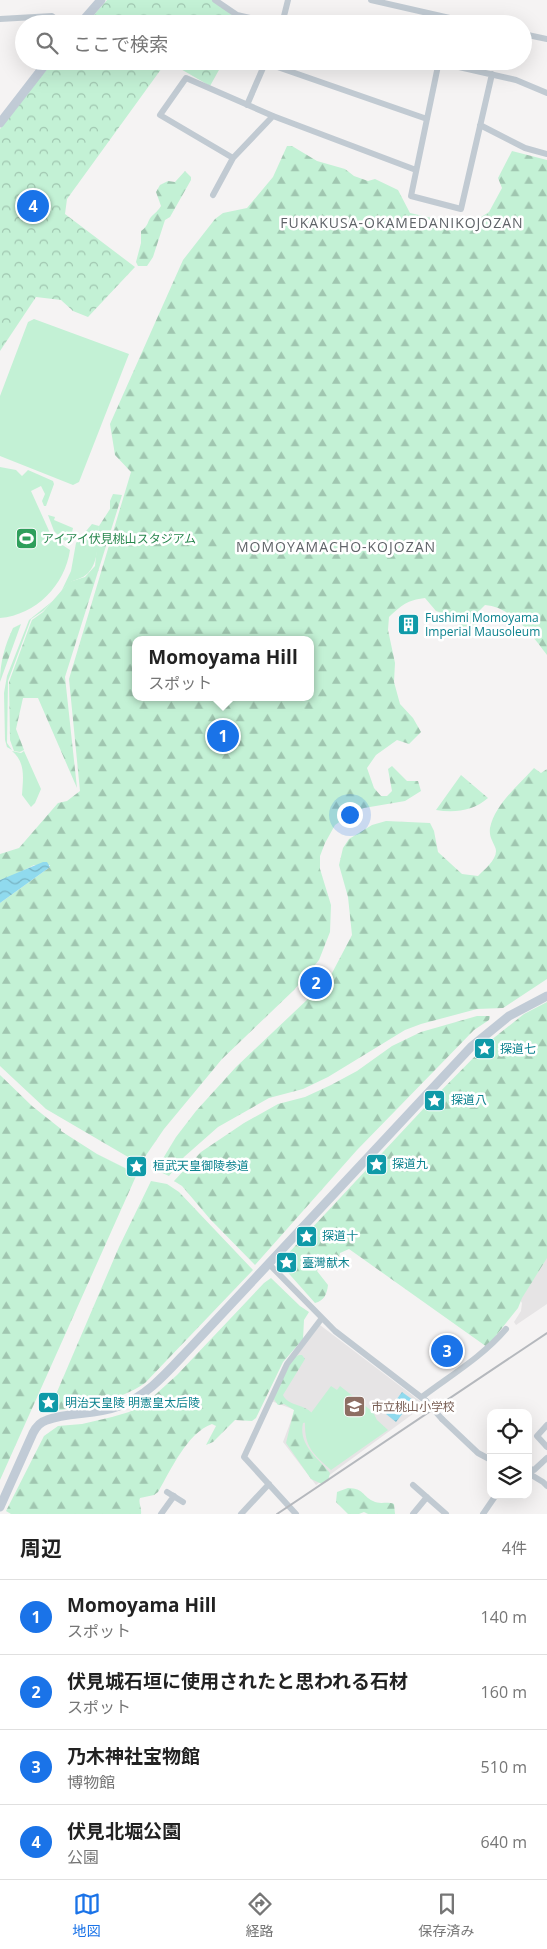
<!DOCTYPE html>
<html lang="ja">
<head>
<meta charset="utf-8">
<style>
	:root { --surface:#fff; --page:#f2f2f2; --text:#222; --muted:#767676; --line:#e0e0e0; --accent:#1a73e8 }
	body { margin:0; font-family:"Open Sans","Noto Sans JP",sans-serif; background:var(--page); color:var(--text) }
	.controls { position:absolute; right:15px; bottom:15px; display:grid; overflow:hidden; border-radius:10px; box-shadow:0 5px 20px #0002 }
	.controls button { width:45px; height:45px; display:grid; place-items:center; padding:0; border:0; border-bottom:1px solid var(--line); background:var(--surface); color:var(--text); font:25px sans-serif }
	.you { position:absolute; left:349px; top:814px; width:18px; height:18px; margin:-12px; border:4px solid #fff; border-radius:50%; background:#1a73e8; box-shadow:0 0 0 8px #1a73e833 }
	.badge { display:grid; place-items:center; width:32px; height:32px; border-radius:50%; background:var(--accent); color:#fff; font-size:16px; font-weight:700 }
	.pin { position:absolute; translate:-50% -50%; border:2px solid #fff; box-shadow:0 1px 5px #0006 }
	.popup { position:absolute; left:132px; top:636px; width:182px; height:65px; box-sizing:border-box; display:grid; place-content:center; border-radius:10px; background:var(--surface); filter:drop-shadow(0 1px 4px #0005); font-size:16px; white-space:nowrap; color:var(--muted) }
	.popup b { font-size:19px; color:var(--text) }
	.popup::after { content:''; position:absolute; left:50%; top:100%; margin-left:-10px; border:10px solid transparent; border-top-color:var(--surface) }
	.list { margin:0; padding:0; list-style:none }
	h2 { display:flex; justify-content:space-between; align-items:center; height:65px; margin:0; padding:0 20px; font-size:21px }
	h2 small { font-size:16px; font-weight:400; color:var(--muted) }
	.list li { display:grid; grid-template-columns:32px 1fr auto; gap:15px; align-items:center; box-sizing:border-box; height:75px; padding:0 20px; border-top:1px solid var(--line) }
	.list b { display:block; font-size:19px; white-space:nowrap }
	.list p { margin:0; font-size:16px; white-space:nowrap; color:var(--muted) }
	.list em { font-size:16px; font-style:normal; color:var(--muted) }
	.icon { flex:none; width:28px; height:28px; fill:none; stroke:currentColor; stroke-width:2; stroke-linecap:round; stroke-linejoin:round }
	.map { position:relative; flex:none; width:547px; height:1514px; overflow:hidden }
	.search { position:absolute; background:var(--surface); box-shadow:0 5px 20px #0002; left:15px; right:15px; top:15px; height:55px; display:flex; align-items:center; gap:12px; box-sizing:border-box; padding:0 18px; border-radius:28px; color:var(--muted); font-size:19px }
	.sheet { height:365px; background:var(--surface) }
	nav { display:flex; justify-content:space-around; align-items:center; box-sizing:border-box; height:70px; border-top:1px solid var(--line); background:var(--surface); font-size:14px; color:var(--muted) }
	nav a { display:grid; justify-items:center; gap:2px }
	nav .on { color:var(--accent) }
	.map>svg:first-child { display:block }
</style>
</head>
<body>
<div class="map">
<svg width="547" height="1514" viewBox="0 0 547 1514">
	<defs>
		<pattern id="forest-firs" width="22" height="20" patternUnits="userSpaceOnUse" patternTransform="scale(1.25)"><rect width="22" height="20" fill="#c3f1d5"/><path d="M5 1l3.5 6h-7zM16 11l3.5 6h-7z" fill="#a0c6b0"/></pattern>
		<pattern id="park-crowns" width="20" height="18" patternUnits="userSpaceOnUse" patternTransform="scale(1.25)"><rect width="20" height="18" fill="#c3f1d5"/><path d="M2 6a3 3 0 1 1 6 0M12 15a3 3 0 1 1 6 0" fill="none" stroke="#a0c6b0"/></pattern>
		<pattern id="water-waves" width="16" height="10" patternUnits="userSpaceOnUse" patternTransform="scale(1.25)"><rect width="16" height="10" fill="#90daee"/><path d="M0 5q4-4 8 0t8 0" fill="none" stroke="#78b4c4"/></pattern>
	</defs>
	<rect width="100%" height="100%" fill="#f5f3f3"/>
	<!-- education -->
	<path fill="#e6e4e5" d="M547,1257V1304L516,1325L514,1322L521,1311L522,1303L520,1300Z
		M320,1325L425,1405L316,1485L283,1442L295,1410L271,1401L289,1365Z"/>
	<!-- green -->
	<path fill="#c3f1d5" d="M34,319L129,354L79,482L73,485L0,456V396L28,322Z
		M0,467L16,470L22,476L28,470L53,481L54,484L46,506H44L42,501L45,494L41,486L31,491L50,533L58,542L70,550C65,585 36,615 0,618Z
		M48,515L55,517L54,520L73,528L70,541L67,542L61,538L54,531Z
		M92,524L99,526C98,542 99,568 83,577C71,582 69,581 61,592L71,571L76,543Z
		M54,600L43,611L31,619L8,681L7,743L12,750L7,747L5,740L4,693L7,676L29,620Z
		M12,751L21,753L24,751L41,789L35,803L31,807L22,795C23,778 26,763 12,751Z
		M331,1386L337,1390L340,1386L373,1412L377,1420L388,1430L331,1470C311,1452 304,1446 305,1418L311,1413Z"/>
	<!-- forest -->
	<path fill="url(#forest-firs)" fill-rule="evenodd" d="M287,146H292L317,161L345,169L354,176L368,181L375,179L398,190L410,213L467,226L489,212L502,188L498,178L512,151L547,160V655C532,635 512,607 485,605L473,617L478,623L465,638L458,631L460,619L436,611L425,598C407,600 402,605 389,617L388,630L395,663L394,682L400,704L413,718L421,732L409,744L397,740L376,755L367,768L374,788L381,796H387L392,791L388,769L392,766L407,781H418L421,791L405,801L364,808L354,812L335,825L325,843L320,856V869L331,905L330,932L319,960L294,990L222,1059L164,1129L140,1164L46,1109L0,1066V903L50,867V865H34L11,877L0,880V854L19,848L58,803L67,801L80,791L69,679L131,472L115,455L110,424L183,260L215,219L223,213L247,208L273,177ZM136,640H310V697H136Z
		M185,171L191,177V180L170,217L165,220L153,257L147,266H138L136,262L141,243V231C149,225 147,222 151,217C155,213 158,211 161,206L156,192L160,185L168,181L175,182Z
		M113,494L122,495L65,677L77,788L38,698H23L16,729L24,750L20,752L14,751L10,740L9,682L30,625L32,620L43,612L69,582L85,577L95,566L99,526L110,509V501Z
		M21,624L0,682C0,662 5,645 13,628Z
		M534,768L541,773L547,769V979L503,1008L477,1009L421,1024L405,1030L328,1077L303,1089L269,1098L218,1127L184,1157L169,1176L156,1170L176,1137L196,1111L236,1067L309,998L331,975L352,935L348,897L339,865L343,848L349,839L372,825L386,821L430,823L434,831L438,852L462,874L478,876C485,869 500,857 495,847C492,840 489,836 490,828C495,804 519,785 534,768Z
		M461,775L488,798C473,811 455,813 436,810Z
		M547,1002V1258L522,1298L518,1308L487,1347L349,1249L340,1253L339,1258C333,1262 328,1264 321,1264L317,1271L328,1285C327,1294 324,1301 315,1303L283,1267V1259L426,1106L490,1041L524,1014Z
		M477,1016H490L489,1020L474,1030L357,1150L255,1265L210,1219L182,1186L174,1181L201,1152L244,1123L278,1104L305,1097L331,1085L357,1071L392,1046L421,1032Z
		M0,1075L32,1106L61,1129V1131L97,1154L137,1174L0,1480Z
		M151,1181L167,1184L179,1192L253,1270L145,1383C119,1401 86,1406 55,1411L51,1406L119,1247Z
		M271,1278L300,1306L309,1312L304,1320L303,1339L283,1362L256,1418L252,1421L235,1420L213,1442L206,1445L216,1426L212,1424C187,1433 171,1470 158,1492L154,1495L140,1498C138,1503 142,1508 141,1514H11L6,1511L44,1436L58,1426L82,1424L112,1417L129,1412L145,1404L177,1375L264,1283Z
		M299,1355H302L305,1359L283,1395C288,1406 304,1404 312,1413L308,1422L303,1423C298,1445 318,1458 330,1473L328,1481L322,1484L311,1479L286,1443L294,1410L284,1404L278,1405L273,1398L293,1358Z
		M348,1488C365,1489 361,1495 373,1501C380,1505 387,1501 394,1504L395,1514H368L364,1512L359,1514H348L336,1502L337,1492Z"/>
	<!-- park -->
	<path fill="url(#park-crowns)" d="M107,0H214L233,16L245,22L244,24H86Z
		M54,61H167L67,199L65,214L135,267L88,317L73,311L61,300L36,297L0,351V129L21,100Z
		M167,61H224L210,86Z"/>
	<!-- water -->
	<path fill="url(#water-waves)" d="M43,862H47L50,867L0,903V880Z
		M402,1392L413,1400L396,1422L386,1414Z"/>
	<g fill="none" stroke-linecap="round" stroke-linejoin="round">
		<!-- street -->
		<path stroke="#c1cad2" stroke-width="6" d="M215,0L237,15L276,24
			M371,0L476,24
			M0,19L52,16L62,24
			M282,24L288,0
			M523,34L547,39
			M439,61L411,196L461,209L492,74
			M437,62L516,80L547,93
			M266,63L427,119
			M247,105L266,61
			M480,125L525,148L547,154
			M233,158L160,115L186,78L273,116L416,170
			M213,195L233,158L273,116
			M269,1264L335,1331L426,1401
			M422,1397C451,1375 482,1357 506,1329
			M442,1419L478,1453L491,1460
			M547,1425L537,1436L547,1447
			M528,1468L534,1470L547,1458
			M528,1473L543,1482L547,1486
			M413,1485L446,1514
			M167,1492L183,1502
			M161,1514L174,1496
			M241,1514L269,1484
			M296,1514L244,1457L287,1364L322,1318
			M413,1514L427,1497
			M483,1514L496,1495"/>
		<!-- secondary -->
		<path stroke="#c1cbd6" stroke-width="9" d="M80,24L101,0
			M0,123L48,61
			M0,1507L33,1433C36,1427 40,1422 47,1420C68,1412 96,1415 119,1406C148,1396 169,1370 190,1348L471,1047L509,1016L547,996"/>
		<!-- rail -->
		<path stroke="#b5b8bd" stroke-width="2" d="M277,1514L547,1333"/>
		<!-- street-bridge -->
		<path stroke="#c1cad2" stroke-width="6" d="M426,1401L442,1419"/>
	</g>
	<!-- icons -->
	<defs>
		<symbol id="stadium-square" viewBox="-11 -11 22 22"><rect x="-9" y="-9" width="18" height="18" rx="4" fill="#2e9e5b" stroke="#fff"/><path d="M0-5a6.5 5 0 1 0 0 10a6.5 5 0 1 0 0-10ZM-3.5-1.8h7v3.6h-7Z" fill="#fff"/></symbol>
		<symbol id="building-square" viewBox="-11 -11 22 22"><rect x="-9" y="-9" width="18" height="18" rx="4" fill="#0f9aa8" stroke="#fff"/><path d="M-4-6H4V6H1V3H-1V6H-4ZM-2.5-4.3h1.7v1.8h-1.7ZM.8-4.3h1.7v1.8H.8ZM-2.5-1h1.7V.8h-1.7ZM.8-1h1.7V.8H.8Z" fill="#fff"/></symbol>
		<symbol id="sight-square" viewBox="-11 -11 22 22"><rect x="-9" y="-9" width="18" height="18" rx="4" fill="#0f9aa8" stroke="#fff"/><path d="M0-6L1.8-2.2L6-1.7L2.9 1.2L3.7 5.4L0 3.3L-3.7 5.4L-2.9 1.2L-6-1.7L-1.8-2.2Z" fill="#fff"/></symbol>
		<symbol id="school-square" viewBox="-11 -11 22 22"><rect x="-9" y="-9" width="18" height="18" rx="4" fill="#8d6e63" stroke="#fff"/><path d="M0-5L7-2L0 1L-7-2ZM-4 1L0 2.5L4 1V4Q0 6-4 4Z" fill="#fff"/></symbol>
	</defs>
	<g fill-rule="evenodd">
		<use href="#stadium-square" x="14" y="526" width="25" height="25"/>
		<use href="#building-square" x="396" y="612" width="25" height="25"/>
		<use href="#sight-square" x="472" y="1036" width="25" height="25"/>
		<use href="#sight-square" x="422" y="1088" width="25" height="25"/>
		<use href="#sight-square" x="364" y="1152" width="25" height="25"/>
		<use href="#sight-square" x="124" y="1154" width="25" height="25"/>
		<use href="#sight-square" x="294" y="1224" width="25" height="25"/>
		<use href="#sight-square" x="274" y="1250" width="25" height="25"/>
		<use href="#sight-square" x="36" y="1390" width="25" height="25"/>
		<use href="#school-square" x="342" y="1394" width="25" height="25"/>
	</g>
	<g text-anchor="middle" stroke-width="5" stroke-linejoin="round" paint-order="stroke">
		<!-- leisure labels -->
		<g font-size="12" fill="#27864d" stroke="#fff" text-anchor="start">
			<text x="42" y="543">アイアイ伏見桃山スタジアム</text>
		</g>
		<!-- culture labels -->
		<g font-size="12" fill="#0d838f" stroke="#fff" text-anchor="start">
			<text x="425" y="622">Fushimi Momoyama<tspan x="425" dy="14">Imperial Mausoleum</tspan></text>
			<text x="500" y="1053">探道七</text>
			<text x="451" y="1104">探道八</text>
			<text x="392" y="1168">探道九</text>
			<text x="153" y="1170">桓武天皇御陵参道</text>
			<text x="322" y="1240">探道十</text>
			<text x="302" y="1267">臺灣献木</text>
			<text x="65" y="1407">明治天皇陵 明憲皇太后陵</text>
		</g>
		<!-- education labels -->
		<g font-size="12" fill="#785e54" stroke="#fff" text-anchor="start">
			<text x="371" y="1411">市立桃山小学校</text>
		</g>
		<!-- neighbourhood labels -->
		<g font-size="14" letter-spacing="1" fill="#5f6368" stroke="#fff">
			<text x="402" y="228">FUKAKUSA-OKAMEDANIKOJOZAN</text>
			<text x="336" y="552">MOMOYAMACHO-KOJOZAN</text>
		</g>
	</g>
</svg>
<div class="controls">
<button><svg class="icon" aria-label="locate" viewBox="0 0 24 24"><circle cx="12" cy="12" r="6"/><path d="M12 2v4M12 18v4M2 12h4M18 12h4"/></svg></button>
<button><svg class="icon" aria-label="layers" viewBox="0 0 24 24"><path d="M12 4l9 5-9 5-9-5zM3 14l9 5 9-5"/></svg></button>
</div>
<div class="you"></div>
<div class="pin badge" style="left:223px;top:736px">1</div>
<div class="popup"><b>Momoyama Hill</b>スポット</div>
<div class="pin badge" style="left:316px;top:983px">2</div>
<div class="pin badge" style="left:447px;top:1351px">3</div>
<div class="pin badge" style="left:33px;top:206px">4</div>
<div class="search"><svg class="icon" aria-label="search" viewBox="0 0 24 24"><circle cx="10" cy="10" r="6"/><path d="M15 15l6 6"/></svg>ここで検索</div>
</div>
<section class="sheet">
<h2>周辺<small>4件</small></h2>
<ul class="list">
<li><span class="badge">1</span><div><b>Momoyama Hill</b><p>スポット</p></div><em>140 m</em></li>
<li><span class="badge">2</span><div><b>伏見城石垣に使用されたと思われる石材</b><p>スポット</p></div><em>160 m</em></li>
<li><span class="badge">3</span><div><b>乃木神社宝物館</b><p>博物館</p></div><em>510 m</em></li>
<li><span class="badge">4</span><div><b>伏見北堀公園</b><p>公園</p></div><em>640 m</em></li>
</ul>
</section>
<nav>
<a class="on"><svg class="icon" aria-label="map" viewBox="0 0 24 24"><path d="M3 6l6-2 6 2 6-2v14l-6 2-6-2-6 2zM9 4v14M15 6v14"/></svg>地図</a>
<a><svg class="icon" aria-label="directions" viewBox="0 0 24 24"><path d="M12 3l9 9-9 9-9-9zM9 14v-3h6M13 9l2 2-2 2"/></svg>経路</a>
<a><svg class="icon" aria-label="saved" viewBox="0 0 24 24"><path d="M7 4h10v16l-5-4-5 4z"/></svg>保存済み</a>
</nav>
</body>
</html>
